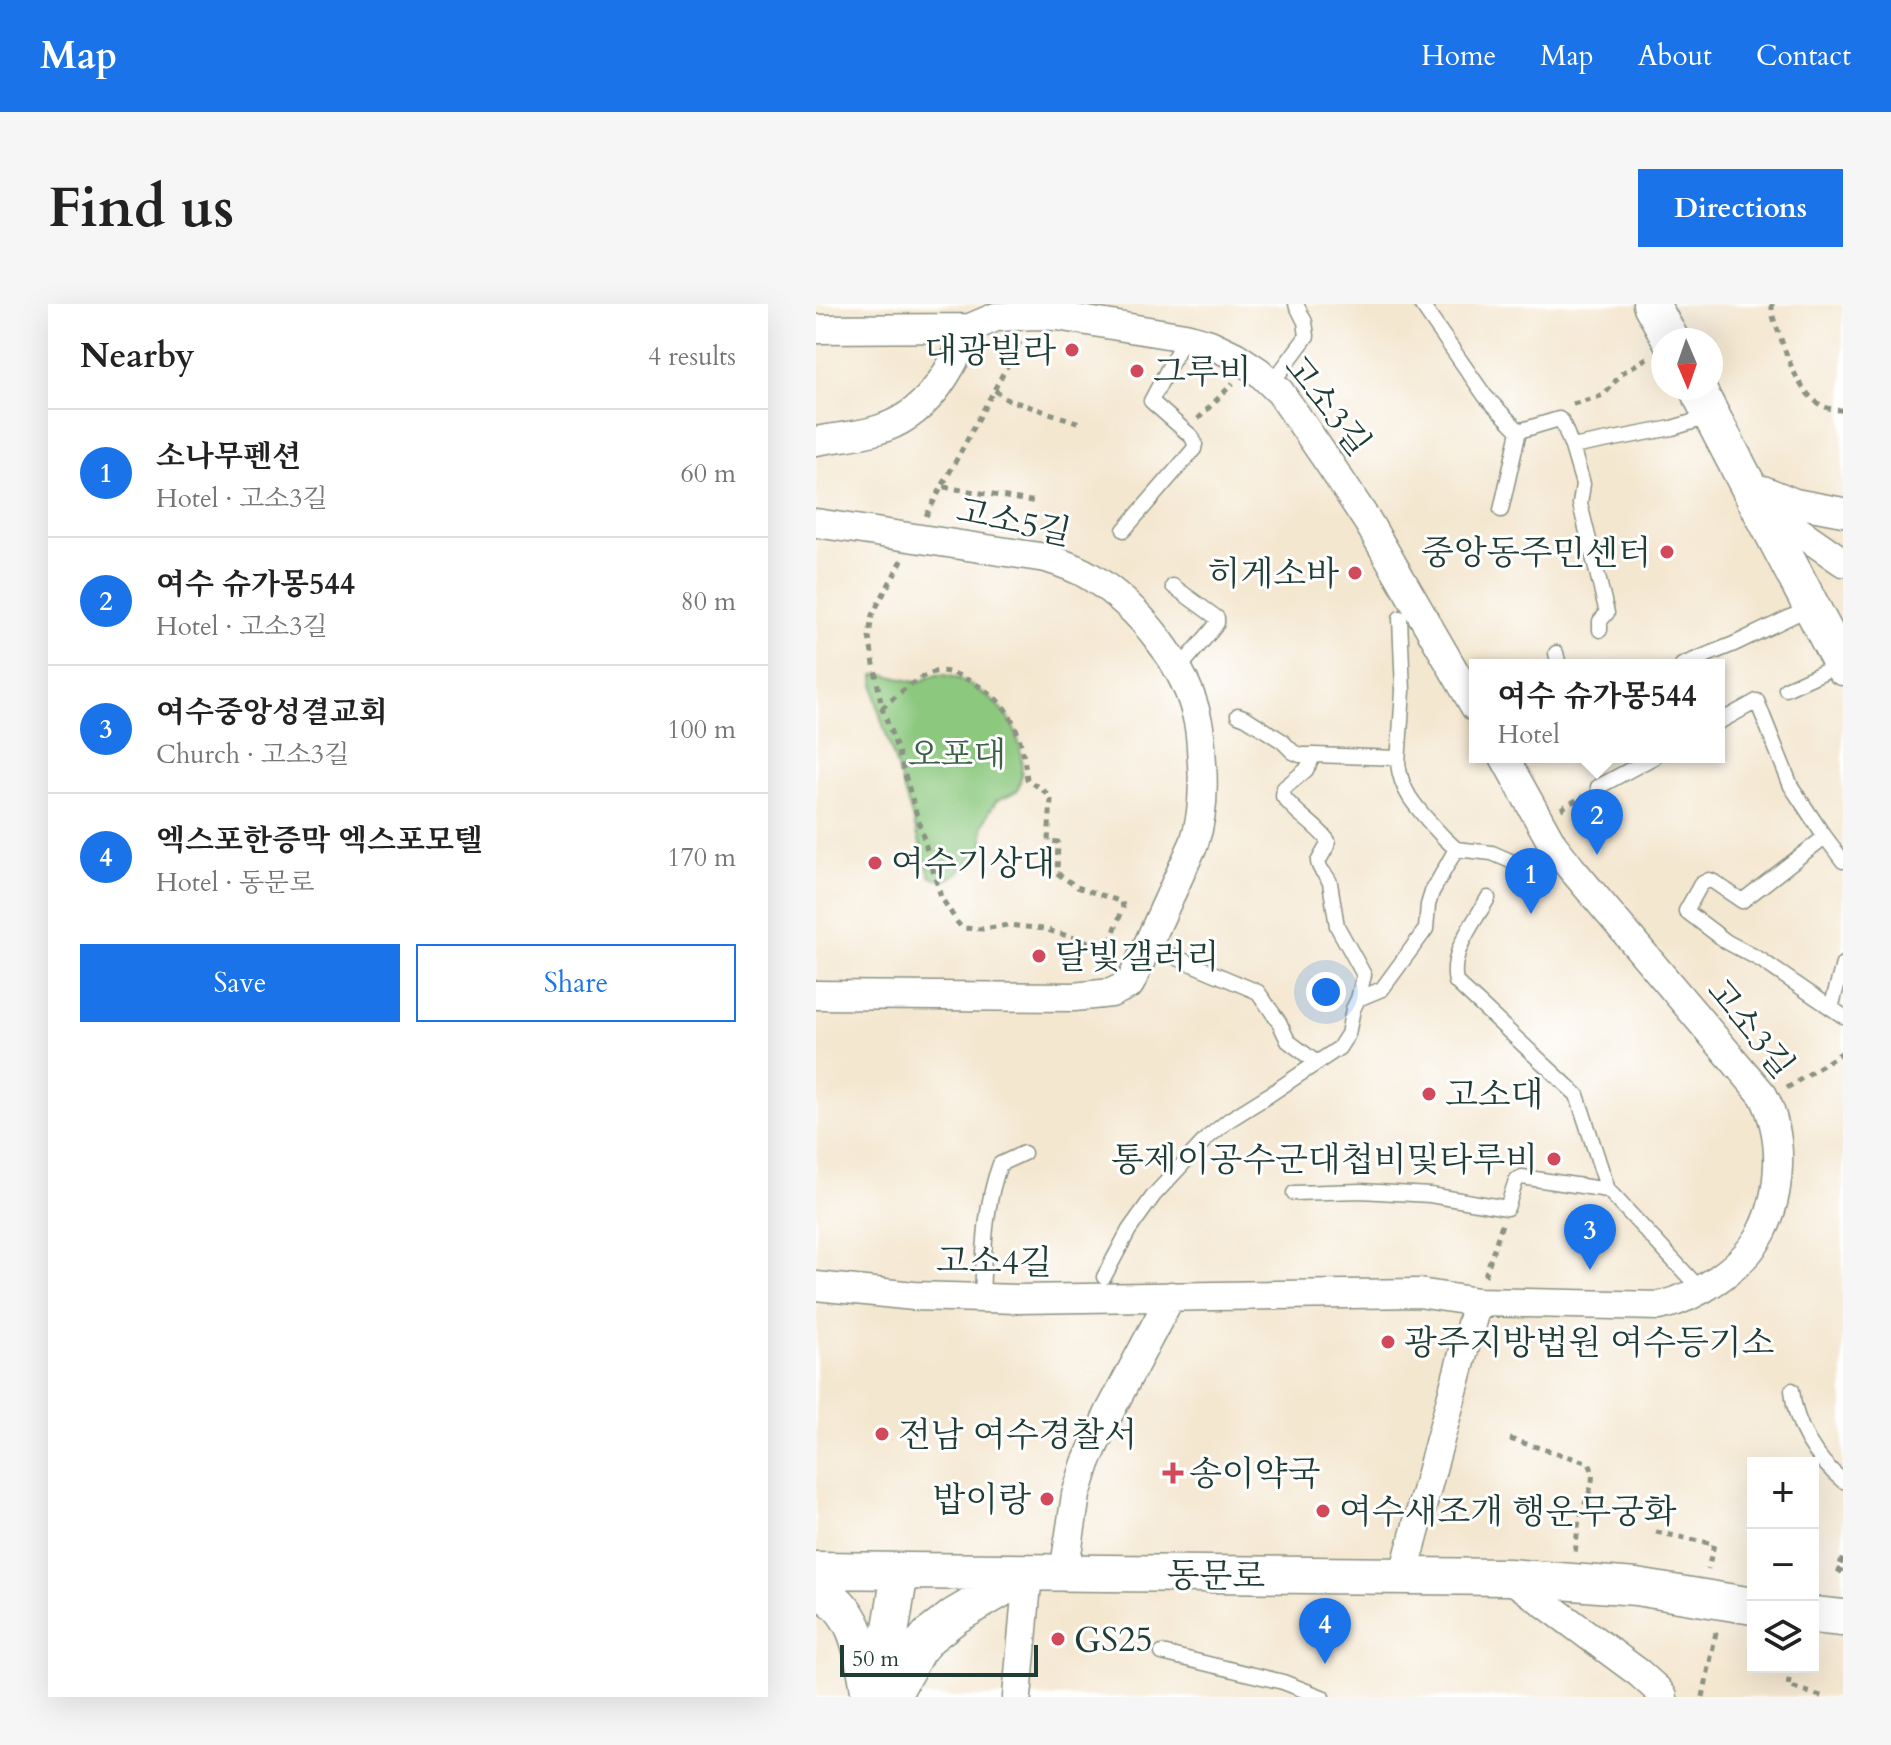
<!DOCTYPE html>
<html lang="en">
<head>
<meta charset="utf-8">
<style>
	:root { --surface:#fff; --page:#f6f6f6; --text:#222; --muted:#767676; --line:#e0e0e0; --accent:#1a73e8 }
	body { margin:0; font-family:Cardo,"Noto Serif KR",serif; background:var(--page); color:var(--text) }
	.controls { position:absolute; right:24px; bottom:24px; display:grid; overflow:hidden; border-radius:0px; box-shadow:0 8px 32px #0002 }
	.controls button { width:72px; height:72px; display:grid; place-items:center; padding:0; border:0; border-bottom:2px solid var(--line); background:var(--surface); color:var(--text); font:40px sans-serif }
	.compass { position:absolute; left:835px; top:24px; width:72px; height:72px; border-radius:50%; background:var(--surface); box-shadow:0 8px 32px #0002; rotate:178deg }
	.scale { position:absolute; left:24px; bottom:20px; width:198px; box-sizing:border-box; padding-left:8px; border:4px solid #1f3d34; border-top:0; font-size:22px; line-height:28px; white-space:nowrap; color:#1f3d34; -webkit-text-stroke:6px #fff; paint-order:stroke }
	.you { position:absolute; left:510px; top:688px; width:28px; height:28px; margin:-20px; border:6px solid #fff; border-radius:50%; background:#1a73e8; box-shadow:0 0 0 12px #1a73e833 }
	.badge { display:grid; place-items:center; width:52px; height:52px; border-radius:50%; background:var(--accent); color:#fff; font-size:26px; font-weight:700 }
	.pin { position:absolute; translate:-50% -66px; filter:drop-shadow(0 2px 4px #0008) }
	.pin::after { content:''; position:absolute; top:42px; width:28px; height:24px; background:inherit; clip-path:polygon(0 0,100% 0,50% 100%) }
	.popup { position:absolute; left:653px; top:355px; width:256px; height:104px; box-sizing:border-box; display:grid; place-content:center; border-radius:0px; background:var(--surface); filter:drop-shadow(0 2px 6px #0005); font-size:26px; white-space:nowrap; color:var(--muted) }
	.popup b { font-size:30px; color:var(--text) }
	.popup::after { content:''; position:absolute; left:50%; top:100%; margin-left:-16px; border:16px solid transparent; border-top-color:var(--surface) }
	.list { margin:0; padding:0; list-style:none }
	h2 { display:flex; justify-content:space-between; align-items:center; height:104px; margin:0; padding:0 32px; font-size:34px }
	h2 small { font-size:26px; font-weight:400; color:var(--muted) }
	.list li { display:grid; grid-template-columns:52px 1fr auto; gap:24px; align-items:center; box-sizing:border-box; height:128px; padding:0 32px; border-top:2px solid var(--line) }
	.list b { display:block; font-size:30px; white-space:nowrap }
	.list p { margin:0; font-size:26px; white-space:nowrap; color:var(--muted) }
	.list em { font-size:26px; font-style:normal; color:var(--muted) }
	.actions { display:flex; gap:16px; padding:24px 32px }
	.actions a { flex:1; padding:18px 0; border:2px solid var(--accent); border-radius:0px; text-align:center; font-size:28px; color:var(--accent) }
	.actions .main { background:var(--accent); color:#fff }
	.icon { flex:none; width:44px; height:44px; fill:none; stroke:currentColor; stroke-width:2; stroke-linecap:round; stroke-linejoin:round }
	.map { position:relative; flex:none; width:1027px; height:1393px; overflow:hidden; border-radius:0px }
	header { display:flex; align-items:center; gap:48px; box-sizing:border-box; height:112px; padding:0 40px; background:var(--accent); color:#fff }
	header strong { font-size:38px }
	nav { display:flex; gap:44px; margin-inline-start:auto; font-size:28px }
	.intro { display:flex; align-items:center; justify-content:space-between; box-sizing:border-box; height:192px; padding:0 48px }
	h1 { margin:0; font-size:56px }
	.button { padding:20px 36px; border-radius:0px; background:var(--accent); color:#fff; font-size:28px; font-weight:700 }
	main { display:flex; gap:48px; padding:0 48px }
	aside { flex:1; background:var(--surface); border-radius:0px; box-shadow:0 8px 32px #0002 }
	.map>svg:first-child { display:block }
</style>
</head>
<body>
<header>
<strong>Map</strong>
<nav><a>Home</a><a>Map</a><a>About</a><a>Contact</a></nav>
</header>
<div class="intro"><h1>Find us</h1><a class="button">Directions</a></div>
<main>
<aside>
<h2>Nearby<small>4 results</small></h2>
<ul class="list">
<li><span class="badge">1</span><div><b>소나무펜션</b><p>Hotel · 고소3길</p></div><em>60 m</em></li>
<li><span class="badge">2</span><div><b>여수 슈가몽544</b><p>Hotel · 고소3길</p></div><em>80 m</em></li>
<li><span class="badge">3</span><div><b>여수중앙성결교회</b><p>Church · 고소3길</p></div><em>100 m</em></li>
<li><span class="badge">4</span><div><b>엑스포한증막 엑스포모텔</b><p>Hotel · 동문로</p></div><em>170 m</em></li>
</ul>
<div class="actions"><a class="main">Save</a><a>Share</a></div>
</aside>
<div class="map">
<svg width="1027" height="1393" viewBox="0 0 1027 1393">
	<rect width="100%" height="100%" fill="#fff"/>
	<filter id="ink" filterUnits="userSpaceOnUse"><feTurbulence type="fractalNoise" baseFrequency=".0125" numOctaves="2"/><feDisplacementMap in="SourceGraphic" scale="16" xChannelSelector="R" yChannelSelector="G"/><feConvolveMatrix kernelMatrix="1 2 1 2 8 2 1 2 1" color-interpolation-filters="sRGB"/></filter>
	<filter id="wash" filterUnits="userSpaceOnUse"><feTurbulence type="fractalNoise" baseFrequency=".006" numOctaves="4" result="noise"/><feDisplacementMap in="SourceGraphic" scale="32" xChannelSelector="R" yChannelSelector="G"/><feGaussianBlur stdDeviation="1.8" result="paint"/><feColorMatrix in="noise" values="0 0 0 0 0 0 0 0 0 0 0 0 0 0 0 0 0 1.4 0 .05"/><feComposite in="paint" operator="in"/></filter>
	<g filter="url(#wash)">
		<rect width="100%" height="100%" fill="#f4e7d0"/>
		<!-- green -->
		<path fill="#8cc87e" stroke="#568259" stroke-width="2" d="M66,370L103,379C108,376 113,372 120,371C143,368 181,396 193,415C205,434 210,466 201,487L180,497L173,508L167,522V543C158,552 140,576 127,576C122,576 118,574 114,572C102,532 89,491 77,451C68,422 58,402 58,371Z"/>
	</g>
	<g filter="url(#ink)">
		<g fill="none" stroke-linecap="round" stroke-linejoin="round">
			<defs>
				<path id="service" d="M605,0L669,92L703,127L743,115L746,117L756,143L856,124L896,112
					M456,79L491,32L489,18L480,0
					M756,143L767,180L764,200L791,309L784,317V326
					M685,206L703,127
					M308,226L378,145L379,140L376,133L335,97L369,33
					M357,282L401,314V319L396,326L362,366
					M584,314L587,387L582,459C585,487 599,502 617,522C624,530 632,538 640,545L676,549L697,558
					M740,349L743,361
					M866,361L918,340L995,303
					M970,385L1025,360
					M422,411L430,414L466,437L477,448L484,451H498
					M903,418L941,397L975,482L1004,526L1027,557
					M582,454L498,451L490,466L468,484L467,492C479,510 500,520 512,537L511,542L502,558C503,567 512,571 514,579L521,622L548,671L542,695L566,685L610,625L612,601L616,588L640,545
					M782,483L838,453
					M1009,533C981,554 954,576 926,597L898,578L893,576L885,580L870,607L911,638L945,656L1027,712
					M672,594C658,619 633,648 640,678L761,791L792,886L885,986
					M333,642L442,688L463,718L472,737L501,759
					M1015,704L1027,660
					M478,889L545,887L614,891L691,904L700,876L706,873L792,886
					M288,973L313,926L338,891L391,834L413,816L453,791L523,744L532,730L537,705L542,695
					M166,994C168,949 168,903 184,860L208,849
					M976,1086C979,1122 999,1154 1027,1177
					M346,1349L467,1378L506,1393"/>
				<path id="minor" d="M0,25L154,24L180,13L219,11L241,12L369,33L394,40L419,52L443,68L464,88L513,159L552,218L659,403
					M0,137C20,133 41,132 61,126C111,112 134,68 154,24
					M947,186L979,199L1027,208
					M944,191L981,226L1027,258
					M0,219L230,254C246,259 261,264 275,273C323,302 371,362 382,418C385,431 385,446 386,460C388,488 387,513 378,539L314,680L295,689L258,693L0,691
					M0,982L98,992L202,995L603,989L661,998
					M248,1269L260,1191L270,1159L293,1109L355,992
					M587,1273L661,998L844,1002C882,993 928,963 946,928C957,907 961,885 962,862C963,836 959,814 947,791L755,564L737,541L688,453
					M693,1273L823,1369L842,1386L847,1393
					M201,1393L212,1269"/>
				<path id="tertiary" d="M835,0L855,36
					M881,84L1027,363
					M0,1266L693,1273L820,1283L937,1302
					M0,1285C43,1304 47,1352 54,1392
					M997,1311L1027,1314
					M64,1393L84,1268
					M75,1393L101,1346L112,1333L139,1312L212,1269"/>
			</defs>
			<!-- service casing -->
			<use href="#service" stroke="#8a9282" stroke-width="17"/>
			<!-- minor casing -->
			<use href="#minor" stroke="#8a9282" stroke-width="31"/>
			<!-- tertiary casing -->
			<use href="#tertiary" stroke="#8a9282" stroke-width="39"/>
			<!-- path -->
			<path stroke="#8a9282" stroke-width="5" stroke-dasharray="6 6" stroke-linecap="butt" d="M956,0V9L959,19C972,51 984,108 1027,106
				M179,86L190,95L267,120
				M757,100L788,91L806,69L831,54
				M382,115L417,79
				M128,183L221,198
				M110,212L204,38
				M86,256L56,311L53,333L66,404L82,447L125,593L141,618L146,624L167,625L192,621L228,625L303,647
				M66,404C80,393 101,372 118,368C131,365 142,371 154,377C198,400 205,429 211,475L232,490L235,496L232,537L242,538L241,569L261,583L306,598L307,604L292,644
				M745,505L767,492
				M971,784L1027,748
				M669,972L686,920
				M694,1135L773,1159C783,1177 768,1198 763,1216C761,1226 761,1237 759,1248
				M840,1228L898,1240L892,1265
				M1027,1255L1021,1265L1027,1269
				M975,1363L972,1382L1008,1393
				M887,1393L901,1323"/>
			<!-- service -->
			<use href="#service" stroke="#fff" stroke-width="14"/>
			<!-- minor -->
			<use href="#minor" stroke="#fff" stroke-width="28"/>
			<!-- tertiary -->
			<use href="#tertiary" stroke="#fff" stroke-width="36"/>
		</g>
	</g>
	<!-- markers -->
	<g fill="#d1495b" stroke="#fff" stroke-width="3">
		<circle cx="256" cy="46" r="8"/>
		<circle cx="321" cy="67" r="8"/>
		<circle cx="851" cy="248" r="8"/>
		<circle cx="539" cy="269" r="8"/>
		<circle cx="59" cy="559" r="8"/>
		<circle cx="223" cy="652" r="8"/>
		<circle cx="613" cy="790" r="8"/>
		<circle cx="738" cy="855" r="8"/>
		<circle cx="572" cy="1038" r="8"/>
		<circle cx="66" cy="1130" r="8"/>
		<path d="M353 1157h8v8h8v8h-8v8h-8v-8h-8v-8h8z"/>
		<circle cx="231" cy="1195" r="8"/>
		<circle cx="507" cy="1207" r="8"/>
		<circle cx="242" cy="1335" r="8"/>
	</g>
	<g text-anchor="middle" stroke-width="6" stroke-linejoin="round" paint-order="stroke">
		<!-- poi labels -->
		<g font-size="34" fill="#1f3d34" stroke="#fff" text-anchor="start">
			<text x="240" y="58" text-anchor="end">대광빌라</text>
			<text x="337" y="79">그루비</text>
			<text x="835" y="260" text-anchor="end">중앙동주민센터</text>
			<text x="523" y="281" text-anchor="end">히게소바</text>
			<text x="75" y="571">여수기상대</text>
			<text x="239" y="664">달빛갤러리</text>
			<text x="629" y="802">고소대</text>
			<text x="722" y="867" text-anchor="end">통제이공수군대첩비및타루비</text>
			<text x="588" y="1050">광주지방법원 여수등기소</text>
			<text x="82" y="1142">전남 여수경찰서</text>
			<text x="373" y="1181">송이약국</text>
			<text x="215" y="1207" text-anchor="end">밥이랑</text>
			<text x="523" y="1219">여수새조개 행운무궁화</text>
			<text x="258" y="1347">GS25</text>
		</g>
		<!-- street labels -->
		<g font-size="34" fill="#1f3d34" stroke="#fff">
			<text transform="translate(512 101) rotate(52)" y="12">고소3길</text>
			<text transform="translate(198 217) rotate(12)" y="12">고소5길</text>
			<text transform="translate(935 724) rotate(51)" y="12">고소3길</text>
			<text transform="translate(178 957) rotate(1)" y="12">고소4길</text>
			<text transform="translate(400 1271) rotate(1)" y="12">동문로</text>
		</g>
		<!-- park labels -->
		<g font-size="34" fill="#3a6046" stroke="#fff">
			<text x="141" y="462">오포대</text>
		</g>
	</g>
</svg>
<div class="controls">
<button>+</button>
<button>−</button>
<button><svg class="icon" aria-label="layers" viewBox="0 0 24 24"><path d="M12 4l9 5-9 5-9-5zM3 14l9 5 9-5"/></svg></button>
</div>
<svg class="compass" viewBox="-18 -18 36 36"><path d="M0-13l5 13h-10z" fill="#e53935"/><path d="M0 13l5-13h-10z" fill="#767676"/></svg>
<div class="scale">50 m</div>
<div class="you"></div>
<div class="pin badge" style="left:715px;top:610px">1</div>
<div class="pin badge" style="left:781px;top:551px">2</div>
<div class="popup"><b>여수 슈가몽544</b>Hotel</div>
<div class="pin badge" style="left:774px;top:966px">3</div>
<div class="pin badge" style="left:509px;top:1360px">4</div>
</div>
</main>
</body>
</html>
